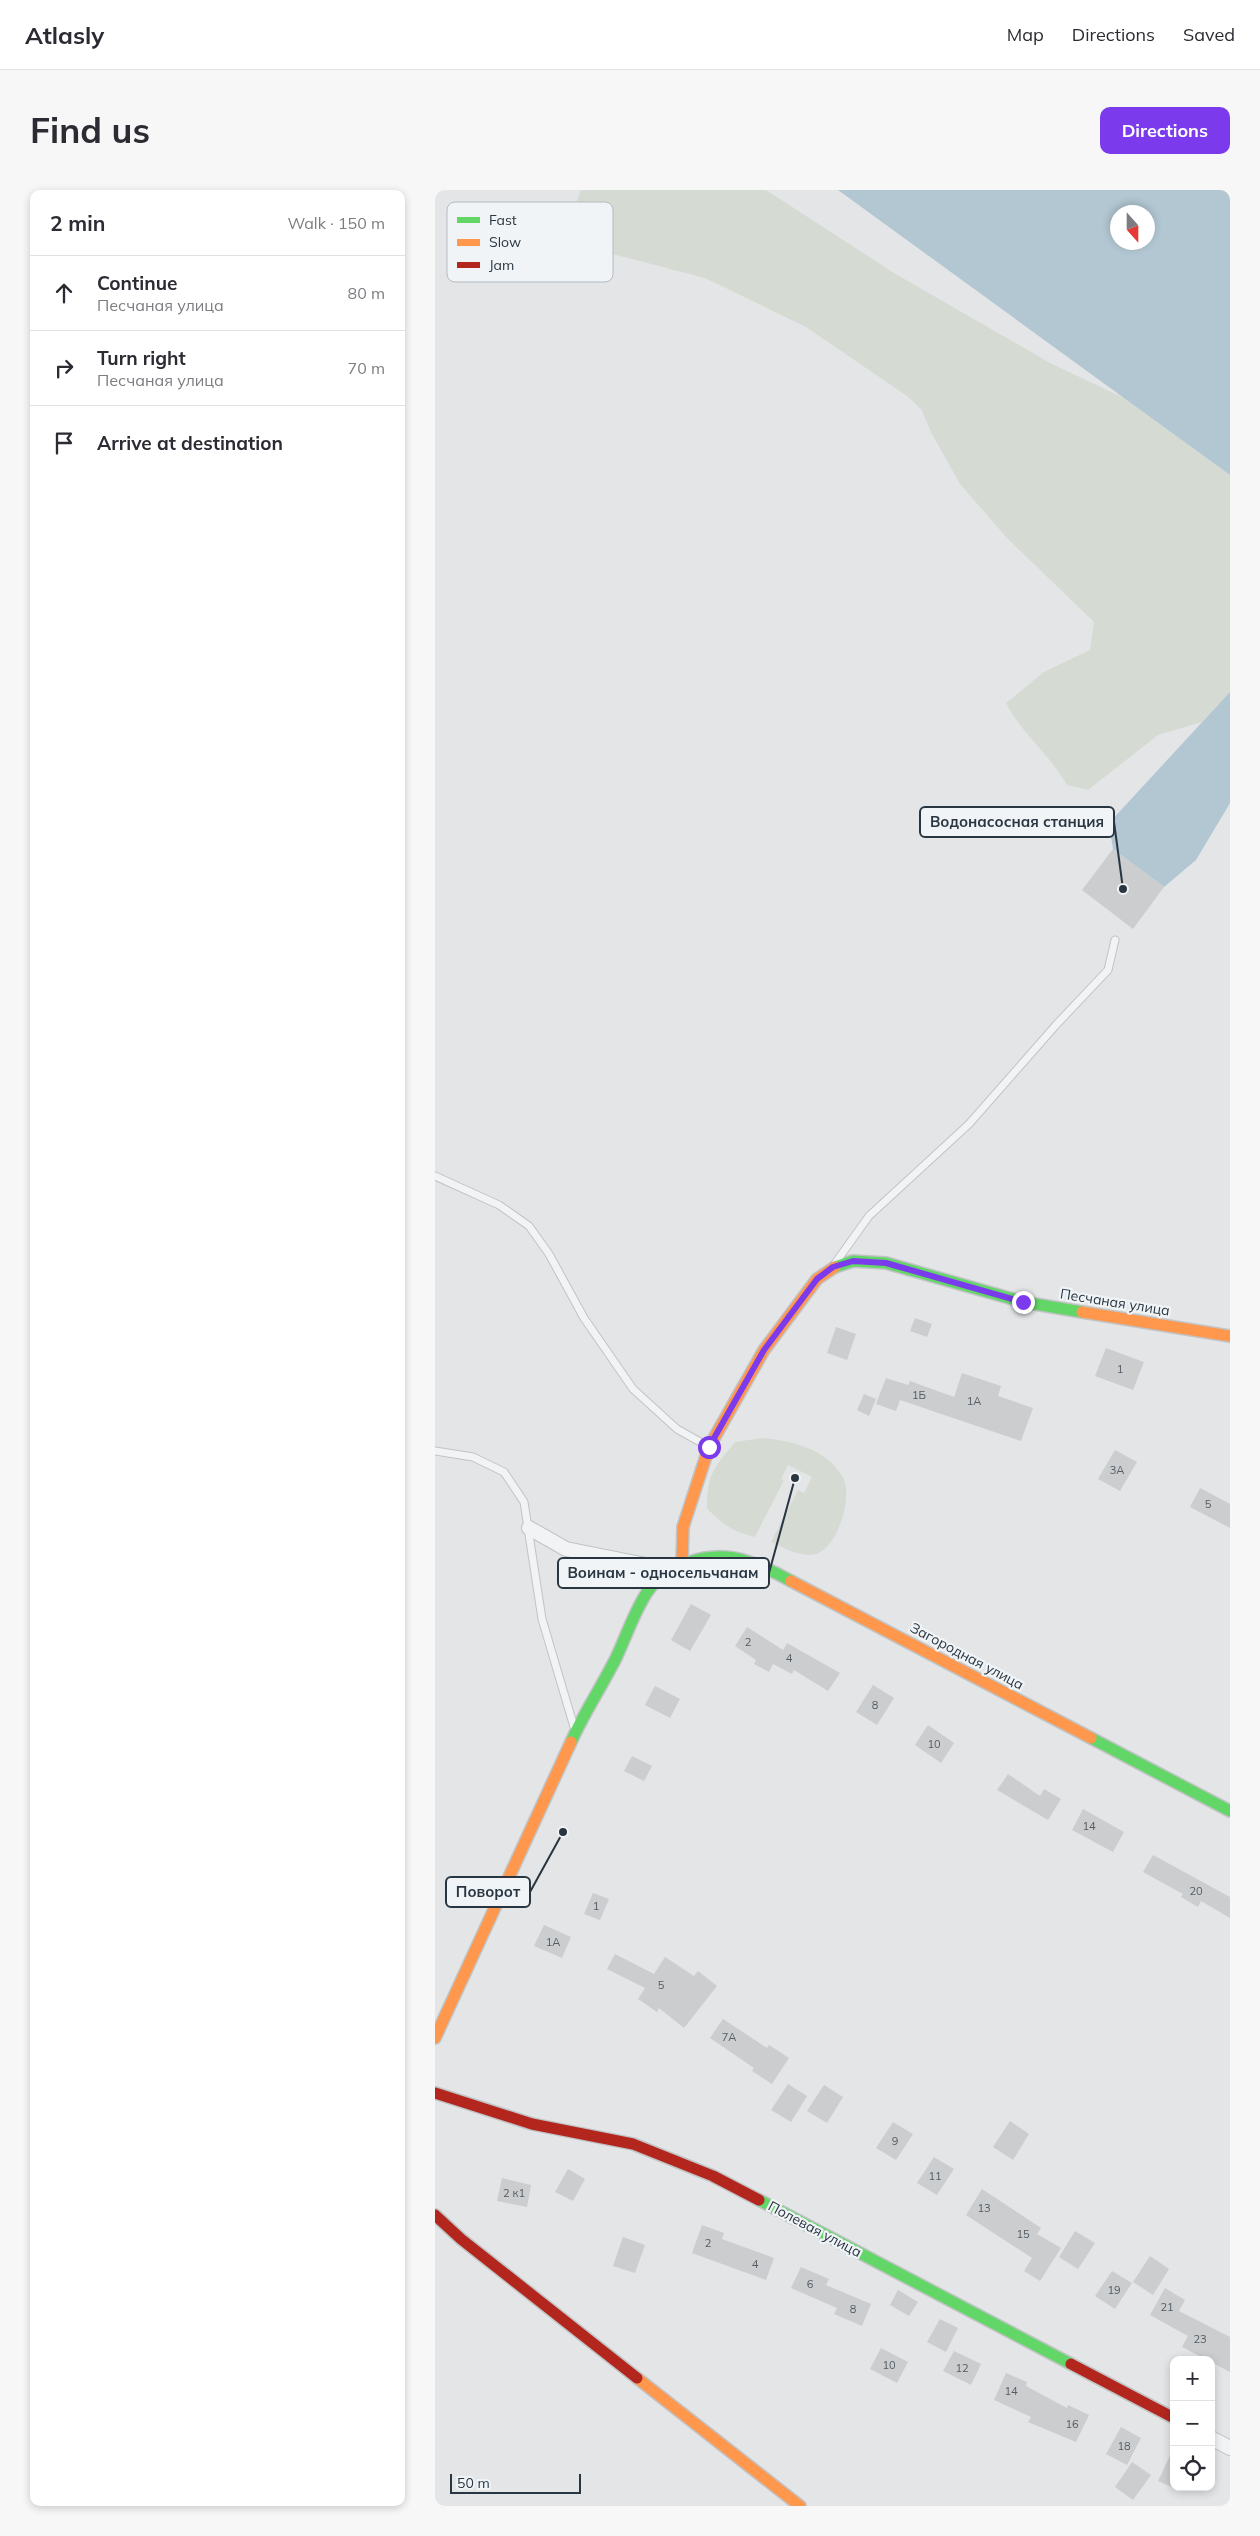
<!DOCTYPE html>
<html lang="en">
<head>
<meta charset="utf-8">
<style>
	:root { --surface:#fff; --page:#f7f7f7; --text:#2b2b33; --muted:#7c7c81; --line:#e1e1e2; --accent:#7c3aed }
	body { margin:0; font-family:Mulish,sans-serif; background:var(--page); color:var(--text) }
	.controls { position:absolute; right:15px; bottom:15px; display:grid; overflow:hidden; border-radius:10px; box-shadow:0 2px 8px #0003 }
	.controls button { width:45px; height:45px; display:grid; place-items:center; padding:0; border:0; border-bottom:1px solid var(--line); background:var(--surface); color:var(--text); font:25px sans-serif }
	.compass { position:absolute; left:675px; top:15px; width:45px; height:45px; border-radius:50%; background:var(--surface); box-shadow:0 2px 8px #0003; rotate:159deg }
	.scale { position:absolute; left:15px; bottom:12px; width:131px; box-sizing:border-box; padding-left:5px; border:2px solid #293641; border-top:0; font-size:14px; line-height:18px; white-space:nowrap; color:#293641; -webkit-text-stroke:4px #f0f4f7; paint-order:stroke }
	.stop { position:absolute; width:15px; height:15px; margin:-11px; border:4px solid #7c3aed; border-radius:50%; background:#fff }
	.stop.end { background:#7c3aed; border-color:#fff; box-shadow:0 1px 5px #0008 }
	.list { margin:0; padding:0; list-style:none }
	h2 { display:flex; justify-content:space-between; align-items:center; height:65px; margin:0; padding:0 20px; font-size:21px }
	h2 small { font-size:16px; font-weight:400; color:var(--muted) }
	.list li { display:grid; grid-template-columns:32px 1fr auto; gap:15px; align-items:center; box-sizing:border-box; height:75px; padding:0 20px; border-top:1px solid var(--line) }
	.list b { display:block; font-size:19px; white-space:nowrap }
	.list p { margin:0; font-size:16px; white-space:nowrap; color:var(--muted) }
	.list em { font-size:16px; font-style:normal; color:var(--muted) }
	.icon { flex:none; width:28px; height:28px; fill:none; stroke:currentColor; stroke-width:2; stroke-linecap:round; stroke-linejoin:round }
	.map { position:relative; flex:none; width:795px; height:2316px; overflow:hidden; border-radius:10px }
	header { display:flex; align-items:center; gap:30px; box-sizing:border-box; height:70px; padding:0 25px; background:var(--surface); border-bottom:1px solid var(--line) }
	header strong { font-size:24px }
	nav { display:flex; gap:28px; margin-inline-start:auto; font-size:18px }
	.intro { display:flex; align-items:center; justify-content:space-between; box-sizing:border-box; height:120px; padding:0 30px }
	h1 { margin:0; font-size:35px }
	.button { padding:12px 22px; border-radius:10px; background:var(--accent); color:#fff; font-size:18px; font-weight:700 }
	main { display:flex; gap:30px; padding:0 30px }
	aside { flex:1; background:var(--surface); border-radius:10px; box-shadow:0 2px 8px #0003 }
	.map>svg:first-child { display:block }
</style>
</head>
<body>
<header>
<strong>Atlasly</strong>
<nav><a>Map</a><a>Directions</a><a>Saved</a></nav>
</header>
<div class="intro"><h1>Find us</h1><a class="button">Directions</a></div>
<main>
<aside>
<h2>2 min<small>Walk · 150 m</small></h2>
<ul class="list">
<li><svg class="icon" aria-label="ahead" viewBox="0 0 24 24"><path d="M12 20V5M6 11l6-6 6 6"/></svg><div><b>Continue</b><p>Песчаная улица</p></div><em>80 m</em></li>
<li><svg class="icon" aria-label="right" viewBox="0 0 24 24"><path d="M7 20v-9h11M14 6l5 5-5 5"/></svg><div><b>Turn right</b><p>Песчаная улица</p></div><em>70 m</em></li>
<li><svg class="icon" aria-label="arrive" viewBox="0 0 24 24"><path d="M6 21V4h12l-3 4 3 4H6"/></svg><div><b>Arrive at destination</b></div></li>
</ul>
</aside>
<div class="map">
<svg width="795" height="2316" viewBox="0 0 795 2316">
	<rect width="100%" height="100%" fill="#e3e5e7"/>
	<!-- green -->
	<path fill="#d5dbd3" d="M146,0H331L459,83L617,174L691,209L795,285V502L767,532L723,545L653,600L632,595C615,565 587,544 571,513L609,482L655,460L659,432L572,348L525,294L497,244L486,219L472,206L371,137L270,88L170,62L140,40L139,18Z
		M327,1248C358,1251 390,1258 407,1286C420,1305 401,1365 376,1365C361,1365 349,1358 336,1352L363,1300L369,1303L377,1287L353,1275L346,1289L349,1290L320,1347C299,1342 286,1334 272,1318C272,1284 279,1278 300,1252Z"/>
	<!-- water -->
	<path fill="#b2c7d2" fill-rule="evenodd" d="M403,0H795V285ZM682,22H712V52H682Z
		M795,502V613L761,670L729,697L678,659L674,633Z"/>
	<!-- building -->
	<path fill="#cbcdcf" d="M678,659L729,697L698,739L647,700Z
		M480,1128L497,1134L492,1147L475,1141Z
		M401,1137L421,1144L412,1170L392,1163Z
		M671,1158L709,1172L698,1200L660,1186Z
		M527,1183L566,1196L563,1206L598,1218L586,1251L465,1210L461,1221L441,1214L451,1188L473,1195L475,1191L519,1207Z
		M429,1204L441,1209L434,1226L422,1220Z
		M680,1260L702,1272L685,1301L663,1289Z
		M765,1298L795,1314V1338L755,1317Z
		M256,1414L276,1425L255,1461L236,1450Z
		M312,1437L348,1460L352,1453L405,1483L393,1501L359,1480L357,1484L338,1474L334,1482L319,1474L321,1470L300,1456Z
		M438,1495L459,1508L442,1535L421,1522Z
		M220,1496L245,1509L235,1528L210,1515Z
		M493,1535L519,1553L506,1573L480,1555Z
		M197,1566L217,1576L209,1591L189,1581Z
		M573,1584L605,1606L609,1599L626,1609L613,1630L562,1600Z
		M648,1619L689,1642L678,1662L637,1640Z
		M718,1665L795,1707V1728L766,1711L763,1717L746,1707L748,1704L708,1682Z
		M158,1703L174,1709L165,1730L149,1724Z
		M109,1735L136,1747L127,1768L99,1756Z
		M180,1764L219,1784L230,1767L259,1786L263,1781L282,1796L249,1838L224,1818L222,1822L203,1809L210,1798L172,1779Z
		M288,1829L332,1858L334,1855L354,1868L337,1894L317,1881L319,1878L275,1848Z
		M353,1894L372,1906L356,1932L336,1920Z
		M389,1895L408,1907L392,1933L372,1921Z
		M575,1931L594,1944L578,1970L558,1957Z
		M458,1932L478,1944L461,1970L441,1958Z
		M499,1967L519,1979L502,2005L482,1993Z
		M133,1979L150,1989L138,2011L120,2002Z
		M67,1988L96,1995L92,2017L62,2011Z
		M547,1999L606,2038L602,2044L626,2058L605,2091L589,2081L597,2068L531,2025Z
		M267,2035L289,2043L287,2049L339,2068L331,2090L257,2063Z
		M640,2041L660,2053L643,2079L624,2067Z
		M188,2047L210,2055L200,2083L178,2076Z
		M715,2066L734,2079L718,2105L698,2092Z
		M366,2077L394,2089L391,2095L436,2114L427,2136L399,2124L402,2118L356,2098Z
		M677,2081L697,2093L680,2119L660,2106Z
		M730,2098L750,2110L744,2121L795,2147V2182L776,2172V2170H772L747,2157L753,2146L715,2125Z
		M463,2100L483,2112L474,2126L455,2115Z
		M505,2129L523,2138L511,2162L492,2152Z
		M446,2158L473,2172L462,2193L435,2179Z
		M519,2161L546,2174L536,2195L508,2181Z
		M571,2183L592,2192L591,2196L632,2218L633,2215L654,2225L641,2252L593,2232L596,2227L559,2210Z
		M686,2237L706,2248L692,2275L671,2264Z
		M739,2257V2298L723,2291Z
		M697,2272L716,2285L698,2310L680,2297Z"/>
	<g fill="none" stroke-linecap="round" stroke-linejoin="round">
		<defs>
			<path id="lane" d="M0,986L64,1015L94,1036L114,1064L149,1128L198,1199L242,1239L274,1257
				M401,1072L434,1026L534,934L621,835L673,780L680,750
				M0,1261L38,1267L69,1282L89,1312L107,1429L139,1537"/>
			<path id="street" d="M94,1338L131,1359L236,1380
				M776,2248L795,2258"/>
			<path id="fast" d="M400,1077L418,1071L451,1073L588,1112L647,1122
				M656,1548L795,1621
				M136,1552C149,1523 167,1496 181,1468C190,1449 197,1428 208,1409C226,1375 274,1359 311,1371C326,1376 342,1383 356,1391
				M324,2010L636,2174"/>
			<path id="slow" d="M647,1122L795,1146
				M247,1374L248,1337L274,1257L329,1160L382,1089L400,1077
				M356,1391L656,1548
				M0,1848L136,1552
				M202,2188L365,2316"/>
			<path id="jam" d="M0,1903L97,1934L198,1954L278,1986L324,2010
				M0,2025L26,2049L202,2188
				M636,2174L739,2228"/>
		</defs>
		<!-- lane casing -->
		<use href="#lane" stroke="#c1c3c5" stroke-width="9"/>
		<!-- street casing -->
		<use href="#street" stroke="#c1c3c5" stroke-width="16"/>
		<!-- fast casing -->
		<use href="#fast" stroke="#c1c3c5" stroke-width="14"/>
		<!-- slow casing -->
		<use href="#slow" stroke="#c1c3c5" stroke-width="14"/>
		<!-- jam casing -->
		<use href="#jam" stroke="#c1c3c5" stroke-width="14"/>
		<!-- lane -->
		<use href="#lane" stroke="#f2f3f5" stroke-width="7"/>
		<!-- street -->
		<use href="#street" stroke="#f2f3f5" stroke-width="14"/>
		<!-- fast -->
		<use href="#fast" stroke="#63d668" stroke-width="11"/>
		<!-- slow -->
		<use href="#slow" stroke="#ff974d" stroke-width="11"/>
		<!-- jam -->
		<use href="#jam" stroke="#b3261e" stroke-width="11"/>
	</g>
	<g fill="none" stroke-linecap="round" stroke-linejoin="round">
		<!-- route -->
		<path stroke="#7c3aed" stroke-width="6" d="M274,1257L329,1160L382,1089L398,1077L418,1071L451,1073L588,1112"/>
	</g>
	<g text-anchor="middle" stroke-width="4.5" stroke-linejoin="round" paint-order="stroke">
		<!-- number labels -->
		<g font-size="11" fill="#525c65">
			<text x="685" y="1183">1</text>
			<text x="484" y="1209">1Б</text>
			<text x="539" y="1215">1А</text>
			<text x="682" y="1284">3А</text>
			<text x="773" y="1318">5</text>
			<text x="313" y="1456">2</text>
			<text x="354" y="1472">4</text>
			<text x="440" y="1519">8</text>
			<text x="499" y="1558">10</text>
			<text x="654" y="1640">14</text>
			<text x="761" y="1705">20</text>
			<text x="161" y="1720">1</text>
			<text x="118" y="1756">1А</text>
			<text x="226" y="1799">5</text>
			<text x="294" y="1851">7А</text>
			<text x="460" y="1955">9</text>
			<text x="500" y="1990">11</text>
			<text x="79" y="2007">2 к1</text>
			<text x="549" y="2022">13</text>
			<text x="588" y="2048">15</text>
			<text x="273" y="2057">2</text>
			<text x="320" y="2078">4</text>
			<text x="375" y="2098">6</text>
			<text x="679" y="2104">19</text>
			<text x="732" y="2121">21</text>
			<text x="418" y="2123">8</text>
			<text x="765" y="2153">23</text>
			<text x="454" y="2179">10</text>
			<text x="527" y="2182">12</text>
			<text x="576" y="2205">14</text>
			<text x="637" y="2238">16</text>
			<text x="689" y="2260">18</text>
		</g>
		<!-- street labels -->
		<g font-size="14" fill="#293641" stroke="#f0f4f7">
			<text transform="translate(680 1112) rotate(9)" y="5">Песчаная улица</text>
			<text transform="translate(532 1466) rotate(28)" y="5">Загородная улица</text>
			<text transform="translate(380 2039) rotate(28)" y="5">Полевая улица</text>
		</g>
	</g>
	<!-- legend -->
	<rect x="12" y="12" width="166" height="80" rx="8" fill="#f0f4f7" stroke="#b4bbc0" stroke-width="1"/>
	<rect x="22" y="27" width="23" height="6" fill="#63d668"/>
	<rect x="22" y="49" width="23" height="7" fill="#ff974d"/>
	<rect x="22" y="72" width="23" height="6" fill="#b3261e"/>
	<g font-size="14" fill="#293641">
		<text x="54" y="35">Fast</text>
		<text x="54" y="57">Slow</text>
		<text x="54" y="80">Jam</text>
	</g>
	<!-- callouts -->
	<path fill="none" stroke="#293641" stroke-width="2" d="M688 699L679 632M360 1288L334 1383M128 1642L95 1702"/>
	<g fill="#293641" stroke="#f0f4f7" stroke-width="2">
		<circle cx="688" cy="699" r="5"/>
		<circle cx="360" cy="1288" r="5"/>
		<circle cx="128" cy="1642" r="5"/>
	</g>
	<g fill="#f0f4f7" stroke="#293641" stroke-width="2">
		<rect x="485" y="617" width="194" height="30" rx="5"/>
		<rect x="123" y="1368" width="211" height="30" rx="5"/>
		<rect x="11" y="1687" width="84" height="30" rx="5"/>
	</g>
	<g font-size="15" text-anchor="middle" font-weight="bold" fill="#293641">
		<text x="582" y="637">Водонасосная станция</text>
		<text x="228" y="1388">Воинам - односельчанам</text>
		<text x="53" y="1707">Поворот</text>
	</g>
</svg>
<div class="controls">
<button>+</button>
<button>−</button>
<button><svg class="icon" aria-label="locate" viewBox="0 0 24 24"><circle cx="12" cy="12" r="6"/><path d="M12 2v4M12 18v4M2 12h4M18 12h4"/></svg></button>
</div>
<svg class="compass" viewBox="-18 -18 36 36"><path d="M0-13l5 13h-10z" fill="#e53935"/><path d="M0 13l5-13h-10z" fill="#7c7c81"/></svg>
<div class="scale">50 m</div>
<div class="stop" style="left:274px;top:1257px"></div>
<div class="stop end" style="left:588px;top:1112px"></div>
</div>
</main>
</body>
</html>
